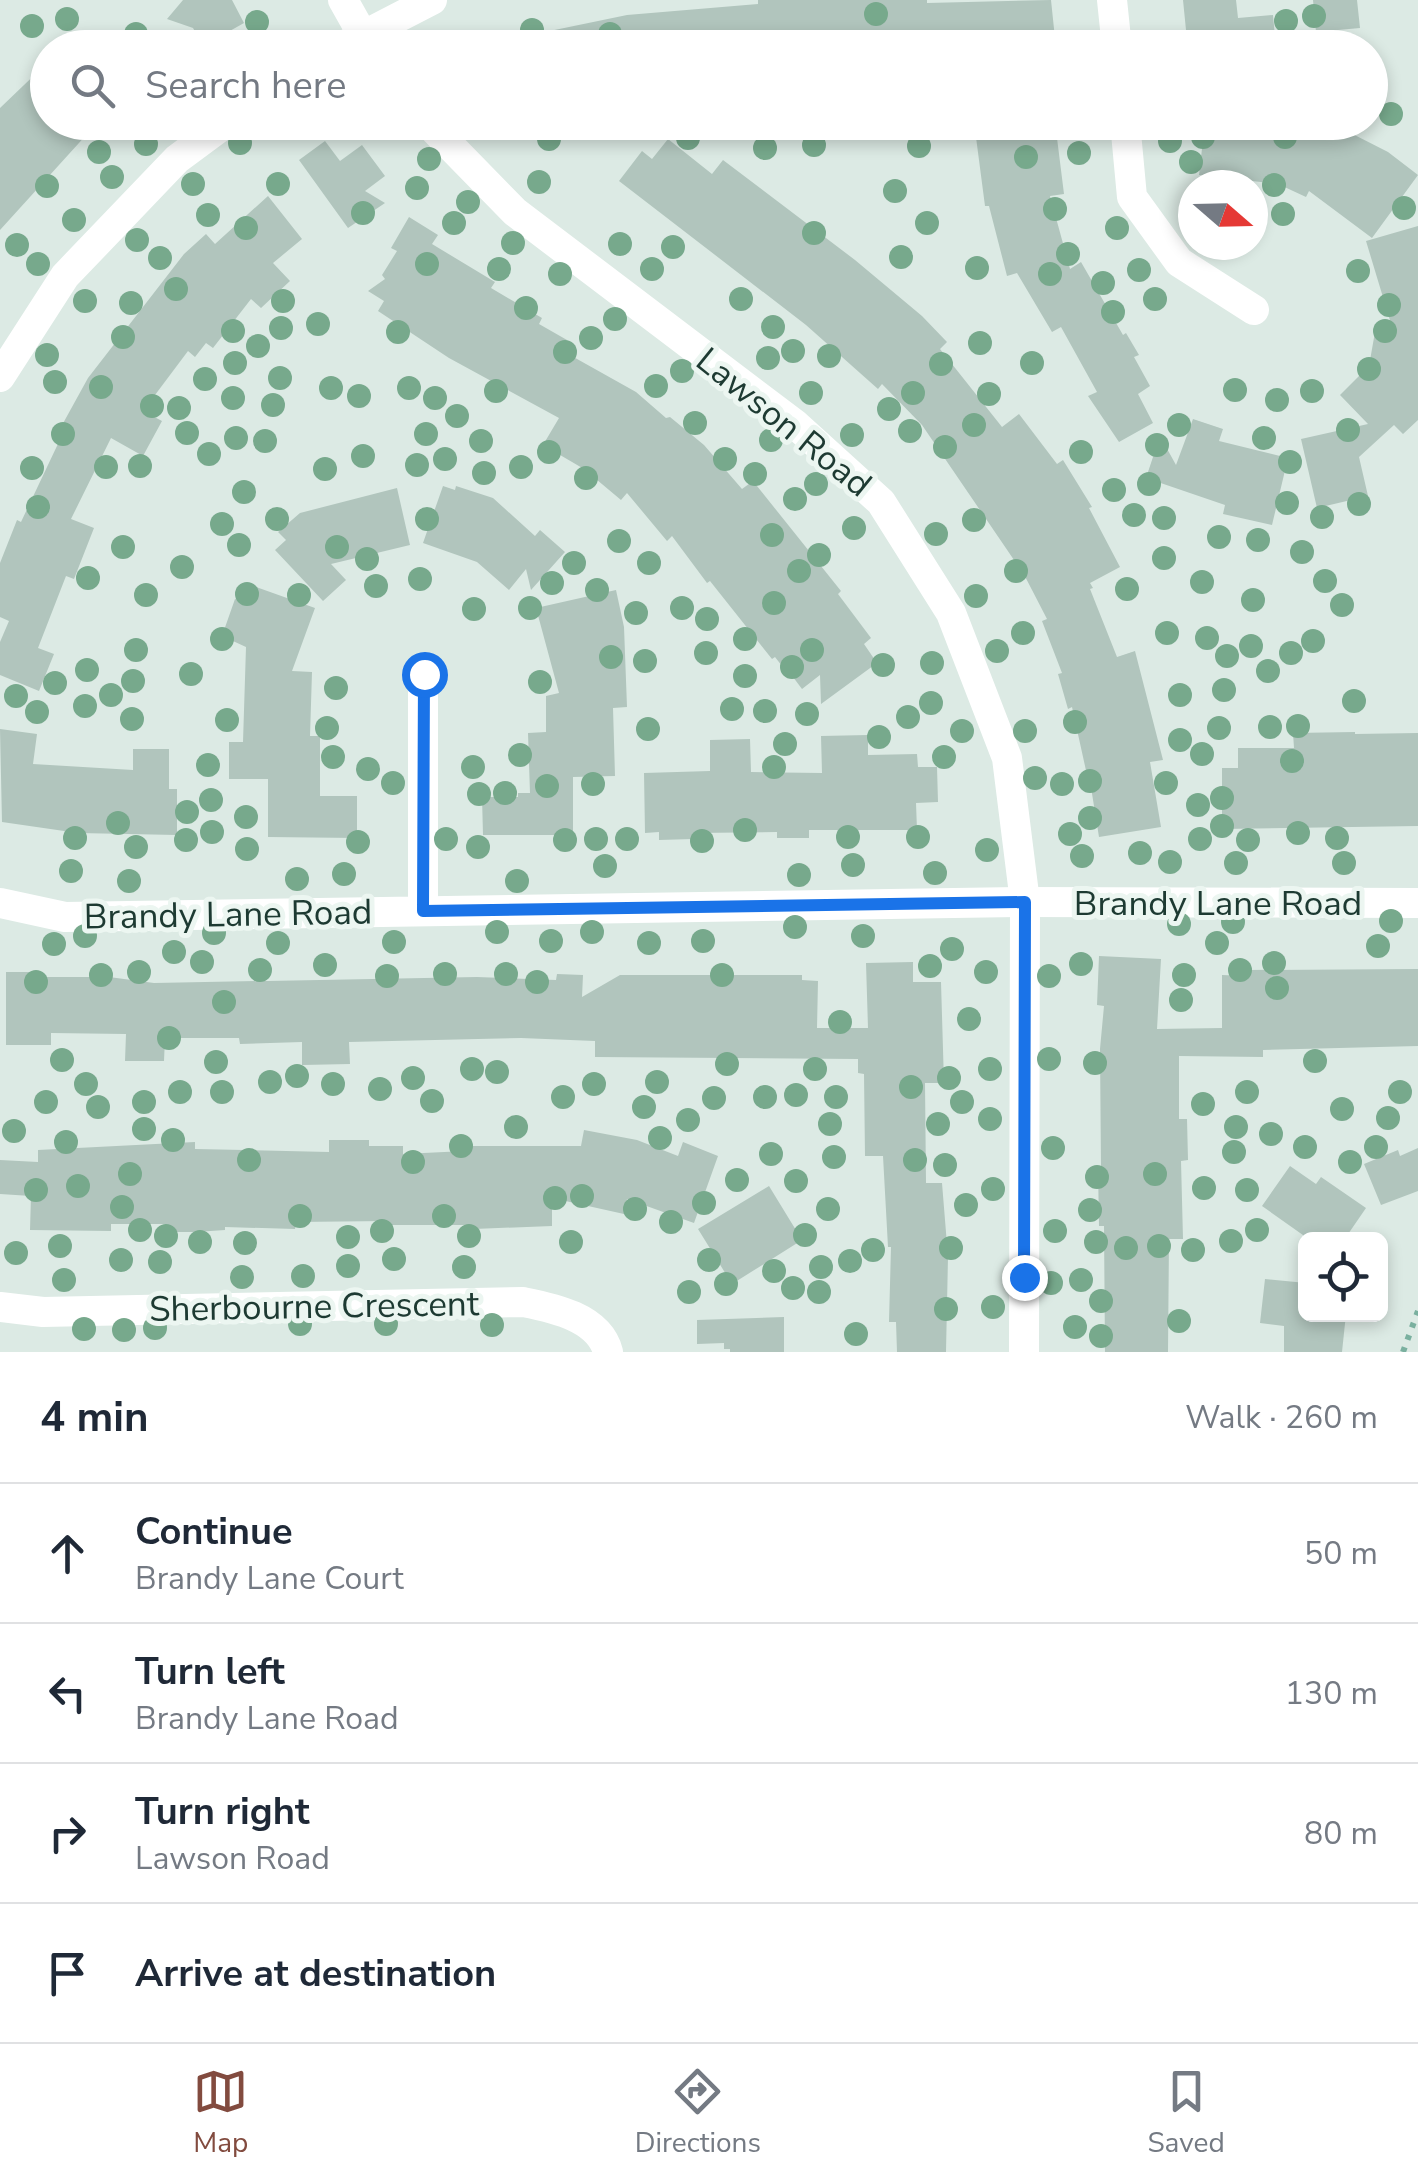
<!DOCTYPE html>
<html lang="en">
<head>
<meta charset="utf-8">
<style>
	:root { --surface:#fff; --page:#f6f6f7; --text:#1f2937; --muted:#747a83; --line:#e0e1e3; --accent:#824b3f }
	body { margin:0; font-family:"Nunito Sans",sans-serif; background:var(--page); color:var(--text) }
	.controls { position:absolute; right:30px; bottom:30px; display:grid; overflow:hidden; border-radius:15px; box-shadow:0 5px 15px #0003 }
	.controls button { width:90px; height:90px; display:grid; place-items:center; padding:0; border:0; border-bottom:2px solid var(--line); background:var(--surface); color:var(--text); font:50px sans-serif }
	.compass { position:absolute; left:1178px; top:170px; width:90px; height:90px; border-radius:50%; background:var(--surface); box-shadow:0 5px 15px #0003; rotate:110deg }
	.stop { position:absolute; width:30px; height:30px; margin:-22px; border:8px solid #1a73e8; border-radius:50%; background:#fff }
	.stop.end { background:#1a73e8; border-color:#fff; box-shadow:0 2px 10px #0008 }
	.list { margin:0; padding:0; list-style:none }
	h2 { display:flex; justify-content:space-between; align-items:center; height:130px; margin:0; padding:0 40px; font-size:42px }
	h2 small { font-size:32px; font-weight:400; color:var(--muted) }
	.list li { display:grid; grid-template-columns:65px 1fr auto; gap:30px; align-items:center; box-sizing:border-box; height:140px; padding:0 40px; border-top:2px solid var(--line) }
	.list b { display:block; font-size:38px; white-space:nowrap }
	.list p { margin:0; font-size:32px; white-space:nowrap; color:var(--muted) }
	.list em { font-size:32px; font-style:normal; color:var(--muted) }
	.icon { flex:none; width:55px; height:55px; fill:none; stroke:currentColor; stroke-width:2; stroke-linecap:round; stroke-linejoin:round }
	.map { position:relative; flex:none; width:1418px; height:1352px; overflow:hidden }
	.search { position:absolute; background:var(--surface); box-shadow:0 5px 15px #0003; left:30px; right:30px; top:30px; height:110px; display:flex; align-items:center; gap:25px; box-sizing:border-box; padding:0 35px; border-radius:55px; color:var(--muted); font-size:38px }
	.sheet { height:690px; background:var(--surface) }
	nav { display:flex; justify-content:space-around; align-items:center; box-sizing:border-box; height:140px; border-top:2px solid var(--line); background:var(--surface); font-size:28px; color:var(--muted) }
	nav a { display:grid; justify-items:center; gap:5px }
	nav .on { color:var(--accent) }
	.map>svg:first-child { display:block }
</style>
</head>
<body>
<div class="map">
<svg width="1418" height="1352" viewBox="0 0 1418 1352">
	<rect width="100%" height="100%" fill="#dceae4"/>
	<!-- building -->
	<path fill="#b1c5bd" d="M183,0H232L244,23L203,46L193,28L167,19Z
		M758,0H927V3L1051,0L1056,48H541L540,33L627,15L758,4Z
		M1183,0H1236L1238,18L1273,15L1276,48H1192L1191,39L1187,40Z
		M1313,0H1357L1360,28L1316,32Z
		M48,62V122H98L0,230V108Z
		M974,122H1055L1064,194L1050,196L1070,269L1081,262L1123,335L1126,333L1139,355L1134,357L1150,386L1138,394L1153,423L1119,442L1088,396L1097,392L1061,327L1052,332L1017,273L1007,276L989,206H985Z
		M1205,122H1329L1388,152L1418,175L1372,238L1309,191L1306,197L1278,184L1199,175Z
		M668,139L712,174L723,160L855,260L922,316L947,342L940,349L1002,427L1019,414L1057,464L1063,460L1092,507L1089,508L1120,567L1090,583L1093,588L1090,589L1117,657L1135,651L1163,760L1150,762L1161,827L1099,837L1089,775H1087L1072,707L1068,709L1058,674L1062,673L1042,621L1047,619L1016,559L1014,560L922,425L882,384L878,389L806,325L619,181L642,151L652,159Z
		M325,141L340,161L362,145L385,176L365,191L385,203L348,228L299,160Z
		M268,196L302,239L273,263L290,281L261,308L251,299L213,348L206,343L195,357L188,351L143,411L162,421L143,456L111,438L71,519L94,528L74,579L66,576L38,648L54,654L39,691L0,675V642L9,621L0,617V563L17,520L21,522L65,429L61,427L88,378L184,254L206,234L215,244Z
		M409,217L438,235L432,244L495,282L491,288L542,318L539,324L567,340L561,350L636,392L666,418L670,417L704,445L742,489L753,481L841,591L838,594L871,638L864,644L877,663L821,704L820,675L802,689L784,665L782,666L775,657L772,659L710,581L707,583L672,536L667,541L627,493L621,500L584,469L543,445L559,418L449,358L378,311L384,301L368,291L385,279L382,275L397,251L391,248Z
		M1418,226V420L1403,434L1394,425L1359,457L1368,496L1317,508L1301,439L1368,424L1340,395L1369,366L1375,332L1395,337L1366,241Z
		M1193,419L1223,429L1219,441L1288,458L1272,525L1223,514L1225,505L1146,478L1160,436L1176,465Z
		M443,486L455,490L456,486L493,498L535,536L540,530L565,552L531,590L526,569L509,590L477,562L423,543Z
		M397,488L410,545L331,564L346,580L323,601L275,550L286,540L278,532L300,513Z
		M253,586L315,608L292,671L312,672L310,736H320V796H357V838L268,837V779H229V742H243L246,647L222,636L235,599L247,603Z
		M616,590L624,627L627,707L613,708L615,776L573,777V835H483L482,797H518V793H530L528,733L546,732V696L559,693L536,608Z
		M0,729L37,734L33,764L133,770V749H169V789H177V835L78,833L2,822Z
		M1355,732V734L1418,733V826L1222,829V768H1238V748H1294L1293,733Z
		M868,735V755L917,754L918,767H937L938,802L916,803L917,830H809V838H777V832L693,833V839L659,840V832L645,833L644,773L710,771V740L750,739L751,772L822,773L821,736Z
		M1099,956L1161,959L1157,1029L1222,1028V975L1248,976L1249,970L1418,969V1046L1263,1050V1057L1179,1056V1119H1187L1188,1160L1181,1161L1183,1239H1169L1168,1352H1105L1104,1226H1099L1098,1168H1101L1100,1049L1104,1006L1097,1005Z
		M913,962V982H941L944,1083H925L926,1183H942L948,1257L946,1352H897L896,1322H889L891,1247H888L883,1156H865L864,1074L858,1073V1059L595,1057V1041L521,1038L349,1042L350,1064L302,1065V1042L240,1044L239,1038H165L164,1061H125L126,1034L51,1033V1045H6V972H36V977H109L154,983L477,977L556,980L557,974L583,975L582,997L620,975H802V980L818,981L817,1028H868L866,963Z
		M584,1130L637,1140L678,1156L683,1142L718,1156L694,1223L627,1199L624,1214L552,1198V1226L474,1229L473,1225H387V1221L296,1222L295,1229L225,1227V1230L196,1232H164L165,1224H111V1231L30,1230L31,1196L0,1194V1160L38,1162V1150L195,1142V1149L329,1152V1140H369V1146H403V1154L465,1151L466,1146H581Z
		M1418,1148V1191L1381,1205L1364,1164L1398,1150L1400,1156Z
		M1290,1166L1316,1184L1321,1177L1366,1208L1344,1240H1310L1262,1206Z
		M769,1186L802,1240L732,1284L698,1229Z
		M1265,1279L1306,1283V1314H1346L1342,1352H1284V1326L1260,1323Z
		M784,1317V1352H730V1349H724V1343L697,1344V1320Z"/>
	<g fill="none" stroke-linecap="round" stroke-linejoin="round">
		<!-- path -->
		<path stroke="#7ab09f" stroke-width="6" stroke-dasharray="5 8" stroke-linecap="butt" d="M1403,1352L1418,1311"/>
		<!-- minor -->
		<path stroke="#fff" stroke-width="30" d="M1112,0L1117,48
			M1125,122L1132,197L1179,262L1254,310
			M0,903L65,917L1025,902L1418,903
			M423,911V674
			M0,1307L43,1312L523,1302C553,1308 599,1317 608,1352"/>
		<!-- tertiary -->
		<path stroke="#fff" stroke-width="30" d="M343,0L370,48
			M339,48L432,0
			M427,122L515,212L796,425L881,502L951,613L1007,758L1025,902L1024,1352
			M0,377L65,276L177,159L227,122"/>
	</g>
	<!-- trees -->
	<g fill="#77a98c">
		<circle cx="876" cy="14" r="12"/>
		<circle cx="1314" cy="16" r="12"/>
		<circle cx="67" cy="19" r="12"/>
		<circle cx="1286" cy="21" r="12"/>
		<circle cx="257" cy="22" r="12"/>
		<circle cx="32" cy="26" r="12"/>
		<circle cx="532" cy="30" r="12"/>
		<circle cx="136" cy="34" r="12"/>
		<circle cx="610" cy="34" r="12"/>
		<circle cx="1391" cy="114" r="12"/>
		<circle cx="1203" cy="137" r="12"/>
		<circle cx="1285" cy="137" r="12"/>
		<circle cx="688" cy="138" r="12"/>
		<circle cx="549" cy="139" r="12"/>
		<circle cx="1170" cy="141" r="12"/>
		<circle cx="240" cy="143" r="12"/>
		<circle cx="146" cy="144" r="12"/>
		<circle cx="814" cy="145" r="12"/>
		<circle cx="919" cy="146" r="12"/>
		<circle cx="765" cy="148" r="12"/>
		<circle cx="99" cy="152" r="12"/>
		<circle cx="1079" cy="153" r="12"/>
		<circle cx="1026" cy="157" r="12"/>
		<circle cx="429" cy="159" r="12"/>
		<circle cx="1191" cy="162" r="12"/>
		<circle cx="112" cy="177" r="12"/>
		<circle cx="539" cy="182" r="12"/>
		<circle cx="193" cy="184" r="12"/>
		<circle cx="278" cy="184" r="12"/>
		<circle cx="1274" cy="185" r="12"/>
		<circle cx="47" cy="186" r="12"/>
		<circle cx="417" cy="188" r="12"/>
		<circle cx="895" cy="191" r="12"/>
		<circle cx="468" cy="202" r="12"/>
		<circle cx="1404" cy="208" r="12"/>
		<circle cx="1055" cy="209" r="12"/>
		<circle cx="363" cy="213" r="12"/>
		<circle cx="1283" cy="214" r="12"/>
		<circle cx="208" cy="215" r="12"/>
		<circle cx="74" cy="220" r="12"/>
		<circle cx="454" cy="223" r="12"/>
		<circle cx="927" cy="223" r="12"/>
		<circle cx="246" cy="228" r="12"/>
		<circle cx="1117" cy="228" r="12"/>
		<circle cx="814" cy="233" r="12"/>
		<circle cx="137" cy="240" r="12"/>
		<circle cx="513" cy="243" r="12"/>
		<circle cx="620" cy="244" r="12"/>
		<circle cx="17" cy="245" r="12"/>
		<circle cx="673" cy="247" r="12"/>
		<circle cx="1068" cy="254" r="12"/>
		<circle cx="901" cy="257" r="12"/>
		<circle cx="160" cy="258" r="12"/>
		<circle cx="38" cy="264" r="12"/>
		<circle cx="427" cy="264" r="12"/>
		<circle cx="977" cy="268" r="12"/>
		<circle cx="499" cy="269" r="12"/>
		<circle cx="652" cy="269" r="12"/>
		<circle cx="1139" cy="270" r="12"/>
		<circle cx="1358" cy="271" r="12"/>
		<circle cx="560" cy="274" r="12"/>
		<circle cx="1050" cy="274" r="12"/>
		<circle cx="1103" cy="283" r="12"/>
		<circle cx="176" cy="289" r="12"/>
		<circle cx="741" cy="299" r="12"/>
		<circle cx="1155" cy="299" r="12"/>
		<circle cx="85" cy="301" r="12"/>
		<circle cx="283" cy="301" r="12"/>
		<circle cx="131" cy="303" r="12"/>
		<circle cx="1389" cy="305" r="12"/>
		<circle cx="526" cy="308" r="12"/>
		<circle cx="1113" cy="312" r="12"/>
		<circle cx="615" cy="319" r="12"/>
		<circle cx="318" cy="324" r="12"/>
		<circle cx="773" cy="327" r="12"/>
		<circle cx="281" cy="328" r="12"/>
		<circle cx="233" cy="331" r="12"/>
		<circle cx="1385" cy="331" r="12"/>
		<circle cx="398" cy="332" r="12"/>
		<circle cx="123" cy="337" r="12"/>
		<circle cx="591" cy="338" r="12"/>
		<circle cx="980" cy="343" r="12"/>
		<circle cx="258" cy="346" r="12"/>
		<circle cx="793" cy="351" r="12"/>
		<circle cx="565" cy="352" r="12"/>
		<circle cx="47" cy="355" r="12"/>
		<circle cx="829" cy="356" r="12"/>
		<circle cx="768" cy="358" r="12"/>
		<circle cx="235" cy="363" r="12"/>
		<circle cx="1032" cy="363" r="12"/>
		<circle cx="941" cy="364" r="12"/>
		<circle cx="1369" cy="369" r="12"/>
		<circle cx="682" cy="371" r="12"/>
		<circle cx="280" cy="378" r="12"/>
		<circle cx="205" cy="379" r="12"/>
		<circle cx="55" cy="382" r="12"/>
		<circle cx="656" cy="386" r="12"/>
		<circle cx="101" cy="387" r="12"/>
		<circle cx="331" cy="388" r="12"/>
		<circle cx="409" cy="388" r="12"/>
		<circle cx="1235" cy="390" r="12"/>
		<circle cx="496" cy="391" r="12"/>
		<circle cx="1312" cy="391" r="12"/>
		<circle cx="811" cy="393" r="12"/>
		<circle cx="913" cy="393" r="12"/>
		<circle cx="989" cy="394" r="12"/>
		<circle cx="359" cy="396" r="12"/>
		<circle cx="233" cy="398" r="12"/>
		<circle cx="435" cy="398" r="12"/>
		<circle cx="1277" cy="400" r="12"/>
		<circle cx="273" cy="405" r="12"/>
		<circle cx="152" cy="406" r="12"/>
		<circle cx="179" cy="408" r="12"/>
		<circle cx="889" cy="409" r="12"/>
		<circle cx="457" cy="416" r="12"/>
		<circle cx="695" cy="423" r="12"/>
		<circle cx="974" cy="425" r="12"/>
		<circle cx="1179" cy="425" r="12"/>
		<circle cx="1348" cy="430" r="12"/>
		<circle cx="910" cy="431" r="12"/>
		<circle cx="187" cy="433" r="12"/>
		<circle cx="63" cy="434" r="12"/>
		<circle cx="426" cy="434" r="12"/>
		<circle cx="852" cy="435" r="12"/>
		<circle cx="236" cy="438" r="12"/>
		<circle cx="1264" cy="438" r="12"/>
		<circle cx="771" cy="440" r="12"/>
		<circle cx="265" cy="441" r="12"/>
		<circle cx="481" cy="441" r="12"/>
		<circle cx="1157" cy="445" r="12"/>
		<circle cx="945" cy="447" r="12"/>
		<circle cx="549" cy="452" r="12"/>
		<circle cx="1081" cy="452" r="12"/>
		<circle cx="209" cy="454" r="12"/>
		<circle cx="363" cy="456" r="12"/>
		<circle cx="445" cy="459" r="12"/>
		<circle cx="725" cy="459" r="12"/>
		<circle cx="1290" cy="462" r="12"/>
		<circle cx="417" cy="465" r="12"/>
		<circle cx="140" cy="466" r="12"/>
		<circle cx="106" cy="467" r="12"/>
		<circle cx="521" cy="467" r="12"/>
		<circle cx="32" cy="468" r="12"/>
		<circle cx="325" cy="469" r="12"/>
		<circle cx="484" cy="473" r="12"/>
		<circle cx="755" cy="474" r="12"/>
		<circle cx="586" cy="478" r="12"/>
		<circle cx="816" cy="484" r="12"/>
		<circle cx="1149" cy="484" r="12"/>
		<circle cx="1114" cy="490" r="12"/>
		<circle cx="244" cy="492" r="12"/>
		<circle cx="795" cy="499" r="12"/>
		<circle cx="1287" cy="503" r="12"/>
		<circle cx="1359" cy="504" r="12"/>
		<circle cx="38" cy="507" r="12"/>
		<circle cx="1134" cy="515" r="12"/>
		<circle cx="1322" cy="517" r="12"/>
		<circle cx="1164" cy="518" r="12"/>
		<circle cx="277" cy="519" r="12"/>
		<circle cx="427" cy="519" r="12"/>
		<circle cx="974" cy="520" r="12"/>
		<circle cx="222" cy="524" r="12"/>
		<circle cx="854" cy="528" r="12"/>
		<circle cx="936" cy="534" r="12"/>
		<circle cx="772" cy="535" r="12"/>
		<circle cx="1219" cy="537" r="12"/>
		<circle cx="1258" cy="540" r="12"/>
		<circle cx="619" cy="541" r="12"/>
		<circle cx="239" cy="545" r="12"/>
		<circle cx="123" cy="547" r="12"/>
		<circle cx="337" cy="547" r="12"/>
		<circle cx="1302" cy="552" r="12"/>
		<circle cx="819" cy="555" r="12"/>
		<circle cx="1164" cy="558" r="12"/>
		<circle cx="367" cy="559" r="12"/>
		<circle cx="574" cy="563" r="12"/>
		<circle cx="649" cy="563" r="12"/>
		<circle cx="182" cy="567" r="12"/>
		<circle cx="799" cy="571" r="12"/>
		<circle cx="1016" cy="571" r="12"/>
		<circle cx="88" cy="578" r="12"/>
		<circle cx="420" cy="579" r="12"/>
		<circle cx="1325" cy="581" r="12"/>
		<circle cx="1202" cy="582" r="12"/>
		<circle cx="552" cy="583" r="12"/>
		<circle cx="376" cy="586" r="12"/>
		<circle cx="1127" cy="589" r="12"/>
		<circle cx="597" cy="590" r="12"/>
		<circle cx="247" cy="594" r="12"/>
		<circle cx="146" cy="595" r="12"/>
		<circle cx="299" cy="595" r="12"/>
		<circle cx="976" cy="596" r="12"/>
		<circle cx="1253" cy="600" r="12"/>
		<circle cx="774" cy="603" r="12"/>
		<circle cx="1342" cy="605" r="12"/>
		<circle cx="530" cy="608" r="12"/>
		<circle cx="682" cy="608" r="12"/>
		<circle cx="474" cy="609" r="12"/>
		<circle cx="636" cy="613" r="12"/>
		<circle cx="707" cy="619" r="12"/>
		<circle cx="1023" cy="633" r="12"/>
		<circle cx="1167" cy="633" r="12"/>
		<circle cx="1207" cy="638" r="12"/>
		<circle cx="222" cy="639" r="12"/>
		<circle cx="745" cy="639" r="12"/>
		<circle cx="1313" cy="641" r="12"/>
		<circle cx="1251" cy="646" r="12"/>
		<circle cx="136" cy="650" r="12"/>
		<circle cx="812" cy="650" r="12"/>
		<circle cx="997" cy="651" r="12"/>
		<circle cx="706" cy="653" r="12"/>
		<circle cx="1291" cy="653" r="12"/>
		<circle cx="1227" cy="656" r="12"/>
		<circle cx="611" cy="657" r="12"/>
		<circle cx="645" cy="661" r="12"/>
		<circle cx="932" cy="663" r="12"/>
		<circle cx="883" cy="665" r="12"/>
		<circle cx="792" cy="667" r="12"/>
		<circle cx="87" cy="670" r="12"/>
		<circle cx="1268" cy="671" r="12"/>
		<circle cx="191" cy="674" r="12"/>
		<circle cx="745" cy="676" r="12"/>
		<circle cx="133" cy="681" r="12"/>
		<circle cx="540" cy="682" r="12"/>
		<circle cx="55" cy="683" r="12"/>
		<circle cx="336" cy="688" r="12"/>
		<circle cx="1224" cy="690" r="12"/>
		<circle cx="111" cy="695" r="12"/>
		<circle cx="1180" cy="695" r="12"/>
		<circle cx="16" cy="696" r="12"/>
		<circle cx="1354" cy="701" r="12"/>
		<circle cx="931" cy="703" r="12"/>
		<circle cx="85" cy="706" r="12"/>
		<circle cx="732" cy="709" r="12"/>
		<circle cx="765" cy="711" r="12"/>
		<circle cx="37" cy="712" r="12"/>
		<circle cx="807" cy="714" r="12"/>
		<circle cx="908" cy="717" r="12"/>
		<circle cx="132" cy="719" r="12"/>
		<circle cx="227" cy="720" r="12"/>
		<circle cx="1075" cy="722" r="12"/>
		<circle cx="1298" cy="726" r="12"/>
		<circle cx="1270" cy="727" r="12"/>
		<circle cx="327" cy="728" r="12"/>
		<circle cx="1219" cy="728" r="12"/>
		<circle cx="648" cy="729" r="12"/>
		<circle cx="962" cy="731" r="12"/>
		<circle cx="1025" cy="731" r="12"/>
		<circle cx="879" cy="737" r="12"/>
		<circle cx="1180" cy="740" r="12"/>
		<circle cx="785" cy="744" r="12"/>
		<circle cx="1202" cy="754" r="12"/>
		<circle cx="520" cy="755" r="12"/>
		<circle cx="333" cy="757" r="12"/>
		<circle cx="944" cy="757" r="12"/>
		<circle cx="1292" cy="761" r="12"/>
		<circle cx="208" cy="765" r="12"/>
		<circle cx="473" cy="767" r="12"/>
		<circle cx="774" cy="767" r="12"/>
		<circle cx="368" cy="769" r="12"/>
		<circle cx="1035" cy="778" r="12"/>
		<circle cx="1090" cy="781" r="12"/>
		<circle cx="393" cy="783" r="12"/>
		<circle cx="1166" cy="783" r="12"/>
		<circle cx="593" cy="784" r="12"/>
		<circle cx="1062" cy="784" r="12"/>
		<circle cx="547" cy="786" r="12"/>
		<circle cx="505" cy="793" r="12"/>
		<circle cx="479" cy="794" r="12"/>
		<circle cx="1222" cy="798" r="12"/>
		<circle cx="211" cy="800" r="12"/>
		<circle cx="1198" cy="805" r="12"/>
		<circle cx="187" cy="812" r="12"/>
		<circle cx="246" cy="817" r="12"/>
		<circle cx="1090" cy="818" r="12"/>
		<circle cx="118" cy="823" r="12"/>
		<circle cx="1222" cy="826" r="12"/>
		<circle cx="745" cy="830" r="12"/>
		<circle cx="212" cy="832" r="12"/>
		<circle cx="1298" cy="833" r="12"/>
		<circle cx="1070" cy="834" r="12"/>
		<circle cx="848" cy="837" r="12"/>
		<circle cx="918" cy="837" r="12"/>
		<circle cx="75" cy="838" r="12"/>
		<circle cx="1337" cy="838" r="12"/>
		<circle cx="446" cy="839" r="12"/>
		<circle cx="596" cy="839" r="12"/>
		<circle cx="627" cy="839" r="12"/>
		<circle cx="1200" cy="839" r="12"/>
		<circle cx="186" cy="840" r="12"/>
		<circle cx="565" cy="840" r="12"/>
		<circle cx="1248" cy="840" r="12"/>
		<circle cx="702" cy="841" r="12"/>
		<circle cx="358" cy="842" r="12"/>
		<circle cx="136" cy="847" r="12"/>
		<circle cx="478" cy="847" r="12"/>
		<circle cx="247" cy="849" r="12"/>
		<circle cx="987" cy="850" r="12"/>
		<circle cx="1140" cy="853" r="12"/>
		<circle cx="1082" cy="856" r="12"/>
		<circle cx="1170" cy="862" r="12"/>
		<circle cx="1236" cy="863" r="12"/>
		<circle cx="1344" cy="863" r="12"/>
		<circle cx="853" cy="865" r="12"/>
		<circle cx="605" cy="866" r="12"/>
		<circle cx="71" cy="871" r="12"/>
		<circle cx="935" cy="873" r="12"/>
		<circle cx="344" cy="874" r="12"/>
		<circle cx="799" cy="875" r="12"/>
		<circle cx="297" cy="879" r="12"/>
		<circle cx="129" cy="881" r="12"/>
		<circle cx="517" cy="881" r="12"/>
		<circle cx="1391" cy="921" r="12"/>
		<circle cx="1233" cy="922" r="12"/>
		<circle cx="1179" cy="924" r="12"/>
		<circle cx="795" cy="927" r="12"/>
		<circle cx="497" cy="932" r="12"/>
		<circle cx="592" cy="932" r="12"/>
		<circle cx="214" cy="933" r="12"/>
		<circle cx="85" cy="936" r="12"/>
		<circle cx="863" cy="936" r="12"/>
		<circle cx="551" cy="941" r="12"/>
		<circle cx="703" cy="941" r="12"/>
		<circle cx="394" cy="942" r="12"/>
		<circle cx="278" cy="943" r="12"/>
		<circle cx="649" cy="943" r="12"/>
		<circle cx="1217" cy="943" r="12"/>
		<circle cx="54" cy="944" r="12"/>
		<circle cx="1378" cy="946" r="12"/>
		<circle cx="952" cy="949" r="12"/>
		<circle cx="174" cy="952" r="12"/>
		<circle cx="202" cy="962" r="12"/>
		<circle cx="1274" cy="963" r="12"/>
		<circle cx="1081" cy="964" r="12"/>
		<circle cx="325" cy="965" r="12"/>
		<circle cx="930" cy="966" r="12"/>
		<circle cx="260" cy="970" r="12"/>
		<circle cx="1240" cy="970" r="12"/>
		<circle cx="139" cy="972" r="12"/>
		<circle cx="986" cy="972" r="12"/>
		<circle cx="445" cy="974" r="12"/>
		<circle cx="506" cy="974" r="12"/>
		<circle cx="101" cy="975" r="12"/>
		<circle cx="722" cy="975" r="12"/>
		<circle cx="1184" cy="975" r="12"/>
		<circle cx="387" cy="976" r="12"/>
		<circle cx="1049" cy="976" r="12"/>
		<circle cx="36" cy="982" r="12"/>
		<circle cx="537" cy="982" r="12"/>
		<circle cx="1277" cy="988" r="12"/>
		<circle cx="1181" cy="1000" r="12"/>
		<circle cx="224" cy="1002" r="12"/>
		<circle cx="969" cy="1019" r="12"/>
		<circle cx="840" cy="1022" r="12"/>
		<circle cx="169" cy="1038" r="12"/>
		<circle cx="1049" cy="1059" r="12"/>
		<circle cx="62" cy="1060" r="12"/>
		<circle cx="1315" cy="1061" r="12"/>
		<circle cx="216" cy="1062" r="12"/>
		<circle cx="1095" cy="1063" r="12"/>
		<circle cx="727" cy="1064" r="12"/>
		<circle cx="472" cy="1069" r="12"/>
		<circle cx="815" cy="1069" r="12"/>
		<circle cx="990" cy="1069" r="12"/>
		<circle cx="497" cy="1072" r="12"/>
		<circle cx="297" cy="1076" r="12"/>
		<circle cx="413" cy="1078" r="12"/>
		<circle cx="949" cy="1078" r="12"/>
		<circle cx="270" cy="1082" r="12"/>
		<circle cx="657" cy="1082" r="12"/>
		<circle cx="86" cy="1084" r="12"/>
		<circle cx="333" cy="1084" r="12"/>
		<circle cx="594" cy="1084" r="12"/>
		<circle cx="911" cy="1087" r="12"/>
		<circle cx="380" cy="1089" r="12"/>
		<circle cx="180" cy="1092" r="12"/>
		<circle cx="222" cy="1092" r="12"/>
		<circle cx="1247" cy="1092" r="12"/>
		<circle cx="1400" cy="1092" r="12"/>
		<circle cx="796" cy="1095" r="12"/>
		<circle cx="563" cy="1097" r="12"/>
		<circle cx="765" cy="1097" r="12"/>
		<circle cx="836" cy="1097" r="12"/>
		<circle cx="714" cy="1098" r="12"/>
		<circle cx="432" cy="1101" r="12"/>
		<circle cx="46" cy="1102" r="12"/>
		<circle cx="144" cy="1102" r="12"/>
		<circle cx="962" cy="1102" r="12"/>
		<circle cx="1203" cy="1104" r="12"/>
		<circle cx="98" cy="1107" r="12"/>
		<circle cx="644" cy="1107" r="12"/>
		<circle cx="1342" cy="1109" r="12"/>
		<circle cx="1388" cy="1118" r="12"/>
		<circle cx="990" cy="1119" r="12"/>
		<circle cx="688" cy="1120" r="12"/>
		<circle cx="830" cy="1124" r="12"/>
		<circle cx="938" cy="1124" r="12"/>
		<circle cx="516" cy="1127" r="12"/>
		<circle cx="1236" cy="1127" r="12"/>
		<circle cx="144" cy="1129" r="12"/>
		<circle cx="14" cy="1131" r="12"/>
		<circle cx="1271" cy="1134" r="12"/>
		<circle cx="660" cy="1138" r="12"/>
		<circle cx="173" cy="1140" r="12"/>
		<circle cx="66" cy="1142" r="12"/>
		<circle cx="461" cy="1146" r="12"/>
		<circle cx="1305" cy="1147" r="12"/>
		<circle cx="1376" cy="1147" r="12"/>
		<circle cx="1053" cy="1148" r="12"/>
		<circle cx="1234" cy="1152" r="12"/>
		<circle cx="771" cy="1154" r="12"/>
		<circle cx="834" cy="1157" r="12"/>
		<circle cx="249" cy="1160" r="12"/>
		<circle cx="915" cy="1160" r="12"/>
		<circle cx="413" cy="1162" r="12"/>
		<circle cx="1350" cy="1162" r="12"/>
		<circle cx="945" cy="1165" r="12"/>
		<circle cx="130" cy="1174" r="12"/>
		<circle cx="1155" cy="1174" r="12"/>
		<circle cx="1097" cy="1177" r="12"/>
		<circle cx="737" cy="1180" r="12"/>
		<circle cx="796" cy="1181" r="12"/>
		<circle cx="78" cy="1186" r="12"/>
		<circle cx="1204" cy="1188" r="12"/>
		<circle cx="993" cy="1189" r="12"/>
		<circle cx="36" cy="1190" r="12"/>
		<circle cx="1247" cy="1190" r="12"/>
		<circle cx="582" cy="1196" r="12"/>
		<circle cx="555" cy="1198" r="12"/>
		<circle cx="704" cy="1203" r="12"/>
		<circle cx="966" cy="1205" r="12"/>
		<circle cx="122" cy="1207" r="12"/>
		<circle cx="635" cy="1209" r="12"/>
		<circle cx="828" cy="1209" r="12"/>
		<circle cx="1090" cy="1210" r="12"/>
		<circle cx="300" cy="1216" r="12"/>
		<circle cx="444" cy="1216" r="12"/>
		<circle cx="671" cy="1222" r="12"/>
		<circle cx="140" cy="1230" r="12"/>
		<circle cx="1257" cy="1230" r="12"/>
		<circle cx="382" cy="1231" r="12"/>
		<circle cx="1055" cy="1231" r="12"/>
		<circle cx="805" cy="1235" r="12"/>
		<circle cx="166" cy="1236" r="12"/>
		<circle cx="469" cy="1236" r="12"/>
		<circle cx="348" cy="1237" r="12"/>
		<circle cx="1231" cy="1241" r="12"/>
		<circle cx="200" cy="1242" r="12"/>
		<circle cx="571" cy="1242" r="12"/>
		<circle cx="1096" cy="1242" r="12"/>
		<circle cx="245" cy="1243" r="12"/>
		<circle cx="60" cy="1246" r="12"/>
		<circle cx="1159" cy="1246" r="12"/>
		<circle cx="951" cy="1248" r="12"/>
		<circle cx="1126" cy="1248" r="12"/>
		<circle cx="873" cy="1250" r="12"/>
		<circle cx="1193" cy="1250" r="12"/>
		<circle cx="16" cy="1253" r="12"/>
		<circle cx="394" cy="1259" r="12"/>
		<circle cx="121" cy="1260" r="12"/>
		<circle cx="709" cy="1260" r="12"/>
		<circle cx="850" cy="1261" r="12"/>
		<circle cx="160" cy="1262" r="12"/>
		<circle cx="348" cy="1266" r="12"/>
		<circle cx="464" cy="1267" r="12"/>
		<circle cx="821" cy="1267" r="12"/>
		<circle cx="774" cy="1271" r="12"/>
		<circle cx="303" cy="1276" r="12"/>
		<circle cx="242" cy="1277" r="12"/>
		<circle cx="64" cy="1280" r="12"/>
		<circle cx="1081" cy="1280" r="12"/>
		<circle cx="1051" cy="1283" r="12"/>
		<circle cx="726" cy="1284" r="12"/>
		<circle cx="793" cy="1288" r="12"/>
		<circle cx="689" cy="1292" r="12"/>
		<circle cx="819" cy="1292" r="12"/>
		<circle cx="1101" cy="1301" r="12"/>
		<circle cx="993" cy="1307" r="12"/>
		<circle cx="946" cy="1309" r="12"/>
		<circle cx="1179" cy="1321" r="12"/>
		<circle cx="300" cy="1324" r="12"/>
		<circle cx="386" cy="1324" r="12"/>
		<circle cx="492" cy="1325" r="12"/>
		<circle cx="1075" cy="1327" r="12"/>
		<circle cx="155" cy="1328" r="12"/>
		<circle cx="84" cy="1329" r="12"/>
		<circle cx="124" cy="1330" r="12"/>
		<circle cx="856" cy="1334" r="12"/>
		<circle cx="1101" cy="1336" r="12"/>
	</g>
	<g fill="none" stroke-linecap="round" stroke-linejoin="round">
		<!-- route -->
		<path stroke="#1a73e8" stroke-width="12" d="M424,674L423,911L1025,902L1024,1277"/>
	</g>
	<g text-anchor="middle" stroke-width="10" stroke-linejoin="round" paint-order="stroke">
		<!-- street labels -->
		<g font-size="35" fill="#1d3a32" stroke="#ecf6f1">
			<text transform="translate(784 422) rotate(39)" y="12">Lawson Road</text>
			<text x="1218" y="915">Brandy Lane Road</text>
			<text transform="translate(228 914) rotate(-1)" y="12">Brandy Lane Road</text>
			<text transform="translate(314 1306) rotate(-1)" y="12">Sherbourne Crescent</text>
		</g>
	</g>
</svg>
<div class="controls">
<button><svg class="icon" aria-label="locate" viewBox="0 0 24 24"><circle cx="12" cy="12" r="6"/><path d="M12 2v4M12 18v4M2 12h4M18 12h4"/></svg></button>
</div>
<svg class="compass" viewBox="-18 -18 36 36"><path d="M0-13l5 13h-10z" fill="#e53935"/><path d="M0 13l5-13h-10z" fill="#747a83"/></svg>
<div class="stop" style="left:424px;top:674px"></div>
<div class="stop end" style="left:1024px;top:1277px"></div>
<div class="search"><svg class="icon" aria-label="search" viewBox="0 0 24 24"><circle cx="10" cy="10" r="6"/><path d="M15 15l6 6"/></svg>Search here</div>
</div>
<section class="sheet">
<h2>4 min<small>Walk · 260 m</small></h2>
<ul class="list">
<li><svg class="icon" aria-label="ahead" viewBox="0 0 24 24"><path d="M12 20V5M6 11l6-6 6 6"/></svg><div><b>Continue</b><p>Brandy Lane Court</p></div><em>50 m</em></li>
<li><svg class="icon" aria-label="left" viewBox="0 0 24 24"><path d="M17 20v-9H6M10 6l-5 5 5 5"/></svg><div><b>Turn left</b><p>Brandy Lane Road</p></div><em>130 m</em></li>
<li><svg class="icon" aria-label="right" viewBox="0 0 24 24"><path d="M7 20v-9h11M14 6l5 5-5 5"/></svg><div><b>Turn right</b><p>Lawson Road</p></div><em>80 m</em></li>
<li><svg class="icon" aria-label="arrive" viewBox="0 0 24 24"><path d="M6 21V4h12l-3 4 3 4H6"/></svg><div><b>Arrive at destination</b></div></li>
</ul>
</section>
<nav>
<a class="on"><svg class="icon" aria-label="map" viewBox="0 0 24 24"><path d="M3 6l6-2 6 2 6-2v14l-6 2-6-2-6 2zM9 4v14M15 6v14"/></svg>Map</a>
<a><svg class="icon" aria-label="directions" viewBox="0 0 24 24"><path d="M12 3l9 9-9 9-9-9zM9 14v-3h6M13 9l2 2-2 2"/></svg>Directions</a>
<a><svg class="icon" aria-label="saved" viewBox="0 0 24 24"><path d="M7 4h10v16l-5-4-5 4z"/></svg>Saved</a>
</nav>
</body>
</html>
